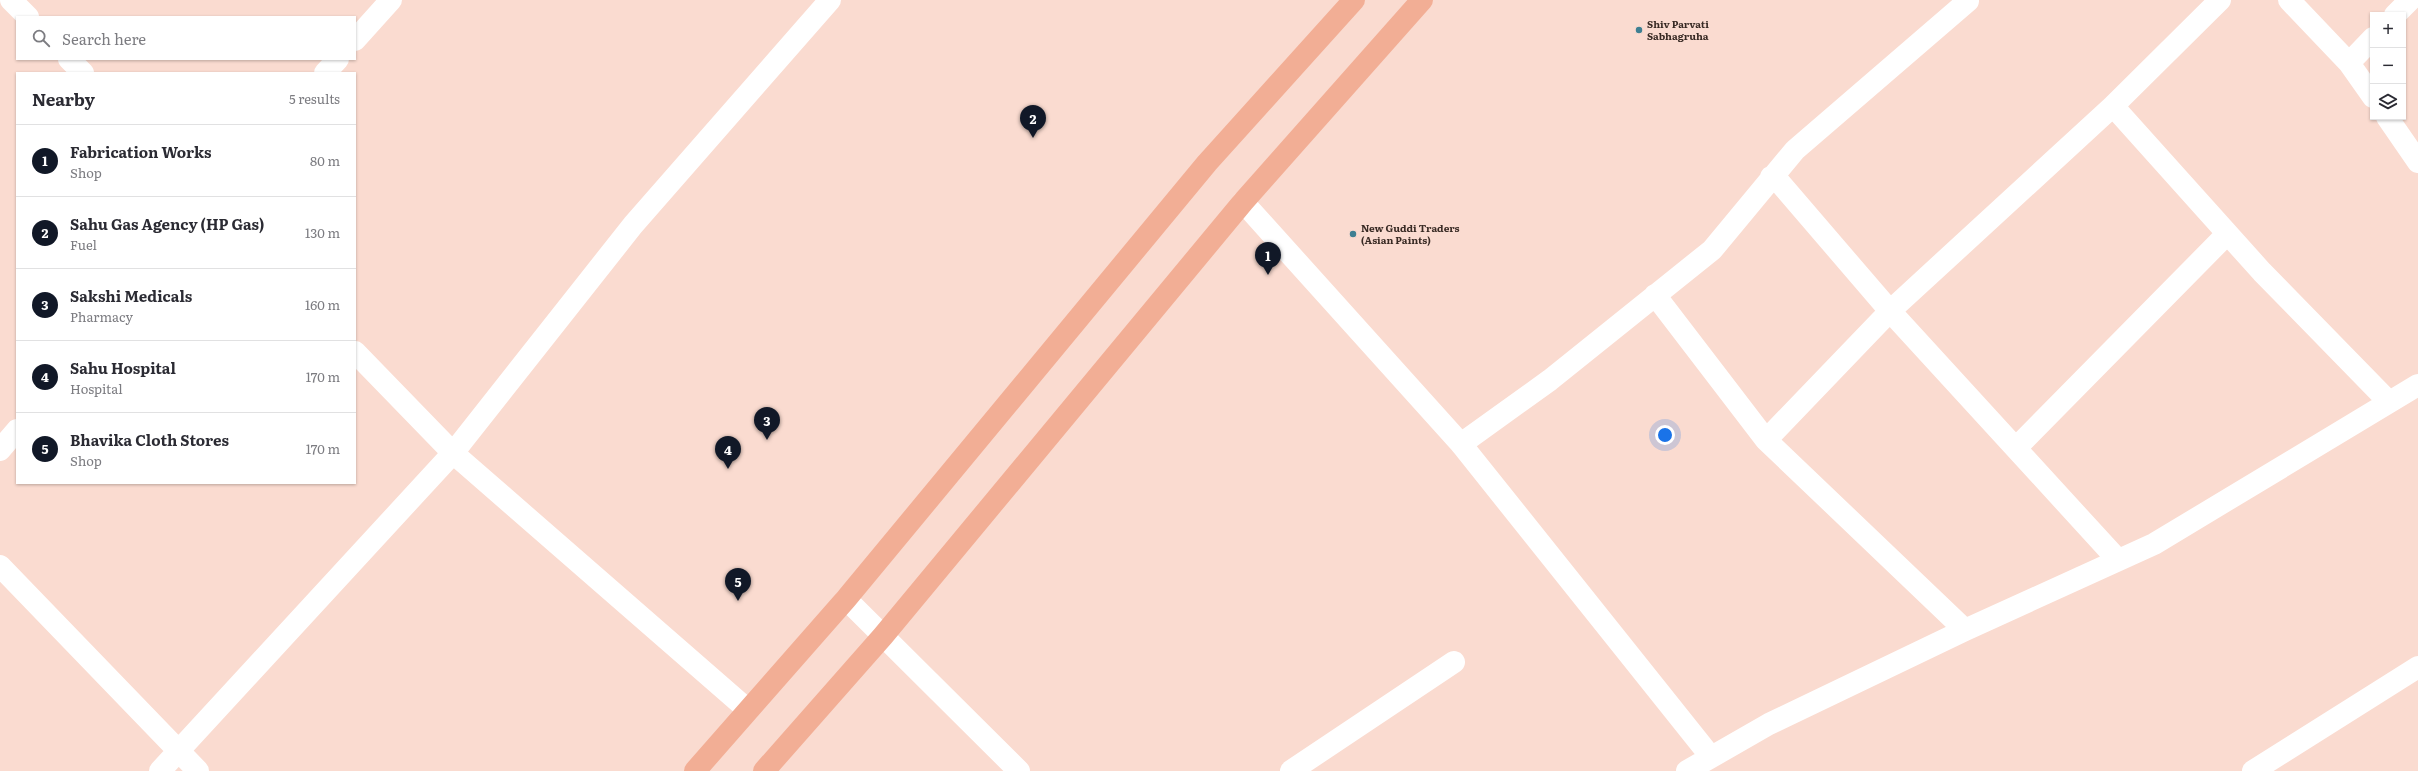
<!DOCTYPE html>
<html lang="en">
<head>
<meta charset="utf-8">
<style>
	:root { --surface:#fff; --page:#f2f2f3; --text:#2b2b33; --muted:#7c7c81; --line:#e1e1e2; --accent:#111827 }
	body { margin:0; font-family:Literata,serif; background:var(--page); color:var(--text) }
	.controls { position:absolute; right:12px; top:12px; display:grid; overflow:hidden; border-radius:0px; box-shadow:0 1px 3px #0004 }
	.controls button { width:36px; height:36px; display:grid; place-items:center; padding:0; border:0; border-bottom:1px solid var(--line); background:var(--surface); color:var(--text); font:20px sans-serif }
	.you { position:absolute; left:1665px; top:435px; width:14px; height:14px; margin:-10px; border:3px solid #fff; border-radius:50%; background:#1a73e8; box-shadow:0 0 0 6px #1a73e833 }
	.badge { display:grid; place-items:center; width:26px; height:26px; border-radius:50%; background:var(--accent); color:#fff; font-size:13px; font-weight:700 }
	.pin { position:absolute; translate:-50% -33px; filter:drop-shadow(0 1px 2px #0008) }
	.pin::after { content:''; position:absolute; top:21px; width:14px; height:12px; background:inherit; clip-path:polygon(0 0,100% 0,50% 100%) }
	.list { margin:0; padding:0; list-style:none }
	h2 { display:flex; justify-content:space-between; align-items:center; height:52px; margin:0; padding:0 16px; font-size:17px }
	h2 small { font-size:13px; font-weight:400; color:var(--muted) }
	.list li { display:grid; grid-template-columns:26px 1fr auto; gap:12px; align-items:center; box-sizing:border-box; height:72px; padding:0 16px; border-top:1px solid var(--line) }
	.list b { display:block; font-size:15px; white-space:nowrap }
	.list p { margin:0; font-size:13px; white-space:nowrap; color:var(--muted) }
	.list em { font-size:13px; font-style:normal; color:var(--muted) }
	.icon { flex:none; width:22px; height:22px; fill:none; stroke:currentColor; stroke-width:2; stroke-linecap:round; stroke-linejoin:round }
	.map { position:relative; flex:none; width:2418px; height:771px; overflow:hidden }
	.search { position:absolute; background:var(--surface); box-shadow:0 1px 3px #0004; left:16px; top:16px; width:340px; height:44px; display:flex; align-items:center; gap:10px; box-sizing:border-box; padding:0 14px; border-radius:0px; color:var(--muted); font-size:15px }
	.panel { position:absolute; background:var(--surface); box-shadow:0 1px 3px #0004; left:16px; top:72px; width:340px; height:412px; border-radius:0px }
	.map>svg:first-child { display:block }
</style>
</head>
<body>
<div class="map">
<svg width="2418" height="771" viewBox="0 0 2418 771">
	<rect width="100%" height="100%" fill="#fadbd0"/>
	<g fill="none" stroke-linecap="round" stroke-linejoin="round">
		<!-- minor -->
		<path stroke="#fff" stroke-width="22" d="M11,0L28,17
			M2289,0L2349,63L2373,38
			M2395,15L2410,0
			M355,40L391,0
			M69,59L83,73
			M2349,63L2373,97
			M325,73L338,59
			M2113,106L2220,0
			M2387,117L2418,162
			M1771,177L1774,176L1890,311L1766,440L1965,630
			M1243,202L1461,444L1711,757
			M1655,295L1766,440
			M355,352L453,453L748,710
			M1461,444L1550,380L1712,250L1795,150L1968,1
			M2016,448L2227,234
			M0,450L17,430
			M2118,560L1890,311L2113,106L2262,272L2389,402
			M0,566L198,771
			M846,599L1019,771
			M160,771L453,453L633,225L830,0
			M1291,771L1454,662
			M1687,771L1769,724L1965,630L2154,544L2418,385
			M2253,771L2418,667"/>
		<!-- major -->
		<path stroke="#f2ae95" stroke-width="22" d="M695,771L846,599L1207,163L1354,0
			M764,771L883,636L1243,202L1422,0"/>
	</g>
	<!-- markers -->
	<g fill="#3e7f92" stroke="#fadbd0" stroke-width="1.5">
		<circle cx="1639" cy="30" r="4"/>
		<circle cx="1353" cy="234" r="4"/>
	</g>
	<g text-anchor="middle" stroke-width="4" stroke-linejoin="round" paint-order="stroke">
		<!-- poi labels -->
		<g font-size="10" font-weight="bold" fill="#382a24" stroke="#fadbd0" text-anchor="start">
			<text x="1647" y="28">Shiv Parvati<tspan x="1647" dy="12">Sabhagruha</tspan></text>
			<text x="1361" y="232">New Guddi Traders<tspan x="1361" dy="12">(Asian Paints)</tspan></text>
		</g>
	</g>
</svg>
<div class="controls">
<button>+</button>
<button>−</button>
<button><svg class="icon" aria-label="layers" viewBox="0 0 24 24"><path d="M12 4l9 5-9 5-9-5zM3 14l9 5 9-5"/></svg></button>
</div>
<div class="you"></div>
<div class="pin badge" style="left:1268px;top:275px">1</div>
<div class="pin badge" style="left:1033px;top:138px">2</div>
<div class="pin badge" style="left:767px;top:440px">3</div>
<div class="pin badge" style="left:728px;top:469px">4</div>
<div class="pin badge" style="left:738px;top:601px">5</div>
<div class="search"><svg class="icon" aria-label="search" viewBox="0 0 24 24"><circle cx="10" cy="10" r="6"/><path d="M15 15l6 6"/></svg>Search here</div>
<section class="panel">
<h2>Nearby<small>5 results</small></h2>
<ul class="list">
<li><span class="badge">1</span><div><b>Fabrication Works</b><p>Shop</p></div><em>80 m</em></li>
<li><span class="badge">2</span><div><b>Sahu Gas Agency (HP Gas)</b><p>Fuel</p></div><em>130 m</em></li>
<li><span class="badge">3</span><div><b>Sakshi Medicals</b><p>Pharmacy</p></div><em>160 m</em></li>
<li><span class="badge">4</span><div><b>Sahu Hospital</b><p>Hospital</p></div><em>170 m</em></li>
<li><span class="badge">5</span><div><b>Bhavika Cloth Stores</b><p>Shop</p></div><em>170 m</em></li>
</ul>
</section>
</div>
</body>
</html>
